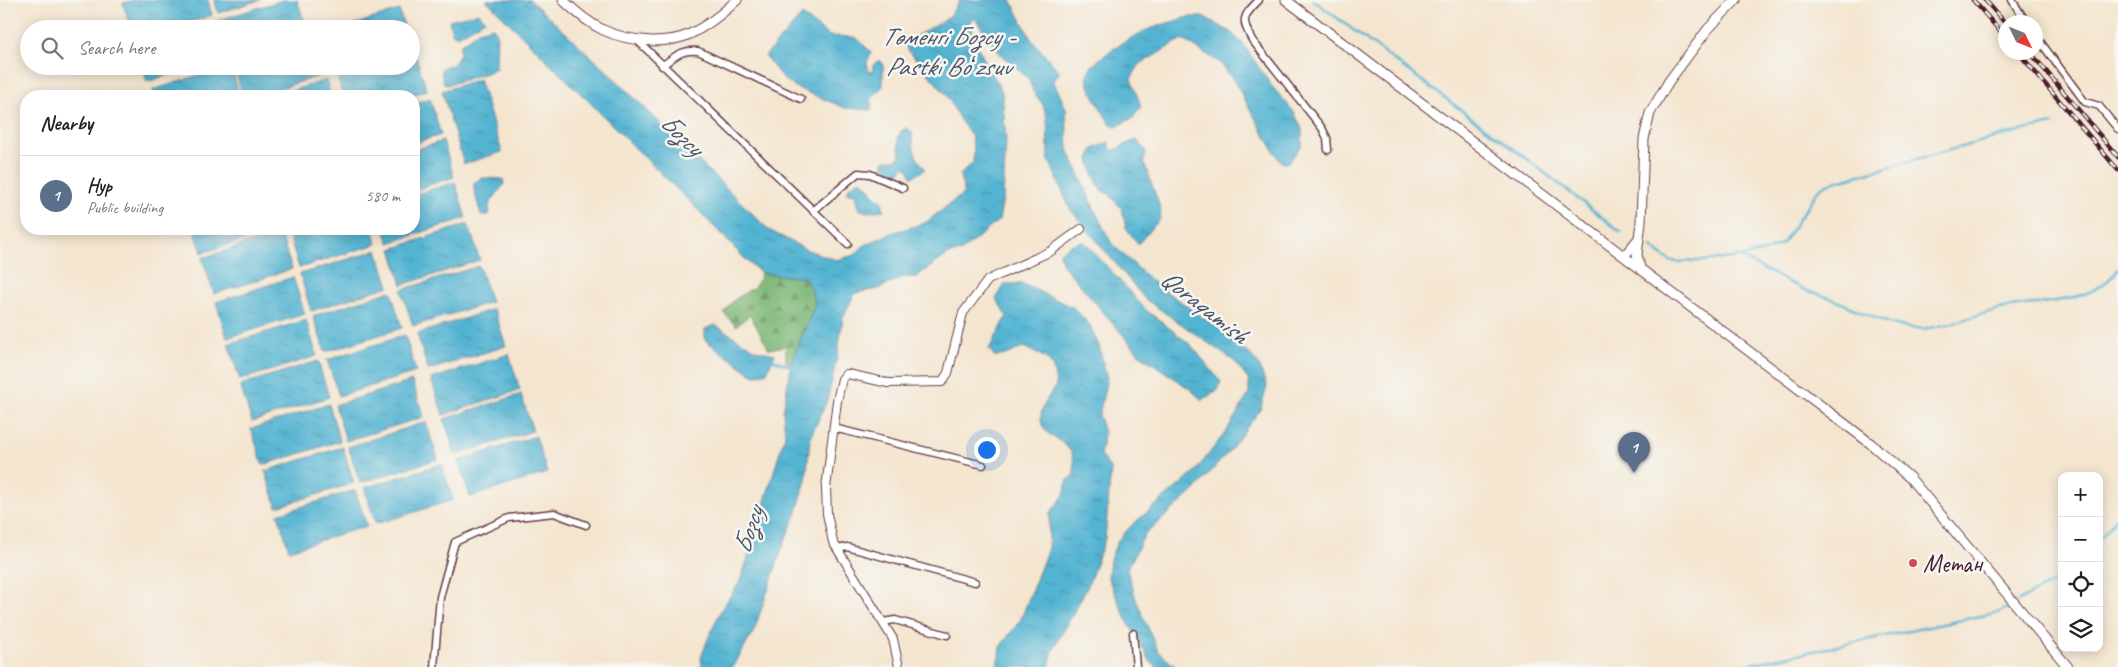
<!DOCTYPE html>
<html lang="en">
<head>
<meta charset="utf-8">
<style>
	:root { --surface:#fff; --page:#f6f6f6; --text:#222; --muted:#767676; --line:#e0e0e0; --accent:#d1495b }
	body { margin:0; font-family:Caveat,sans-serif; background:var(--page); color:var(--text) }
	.controls { position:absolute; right:15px; bottom:15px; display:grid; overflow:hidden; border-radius:10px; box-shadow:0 2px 12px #0003 }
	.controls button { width:45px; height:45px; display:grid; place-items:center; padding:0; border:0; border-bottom:1px solid var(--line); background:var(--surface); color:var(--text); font:25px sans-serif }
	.compass { position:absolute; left:1998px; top:15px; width:45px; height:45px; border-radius:50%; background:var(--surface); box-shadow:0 2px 12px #0003; rotate:133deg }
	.you { position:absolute; left:986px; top:449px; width:18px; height:18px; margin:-12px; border:4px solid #fff; border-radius:50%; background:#1a73e8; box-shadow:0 0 0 8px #1a73e833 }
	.badge { display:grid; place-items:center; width:32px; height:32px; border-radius:50%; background:var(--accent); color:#fff; font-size:16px; font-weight:700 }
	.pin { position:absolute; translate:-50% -41px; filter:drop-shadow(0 1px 2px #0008) }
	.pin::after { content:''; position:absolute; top:26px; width:18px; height:15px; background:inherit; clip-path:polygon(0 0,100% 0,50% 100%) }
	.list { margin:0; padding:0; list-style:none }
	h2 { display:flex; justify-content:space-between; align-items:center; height:65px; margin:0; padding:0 20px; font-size:21px }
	h2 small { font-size:16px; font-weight:400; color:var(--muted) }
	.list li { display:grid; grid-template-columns:32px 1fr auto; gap:15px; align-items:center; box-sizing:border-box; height:80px; padding:0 20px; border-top:1px solid var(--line) }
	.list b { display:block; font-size:19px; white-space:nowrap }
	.list p { margin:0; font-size:16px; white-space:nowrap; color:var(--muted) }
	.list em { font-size:16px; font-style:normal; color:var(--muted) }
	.icon { flex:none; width:28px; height:28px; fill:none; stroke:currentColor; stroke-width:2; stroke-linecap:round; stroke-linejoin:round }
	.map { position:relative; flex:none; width:2118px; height:667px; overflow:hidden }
	.search { position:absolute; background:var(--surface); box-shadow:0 2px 12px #0003; left:20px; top:20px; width:400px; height:55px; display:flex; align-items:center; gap:12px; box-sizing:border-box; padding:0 18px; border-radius:28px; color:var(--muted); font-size:19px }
	.panel { position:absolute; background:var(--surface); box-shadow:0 2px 12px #0003; left:20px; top:90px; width:400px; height:145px; border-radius:20px }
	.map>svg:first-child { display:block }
</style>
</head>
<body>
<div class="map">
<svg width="2118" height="667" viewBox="0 0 2118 667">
	<defs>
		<pattern id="forest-firs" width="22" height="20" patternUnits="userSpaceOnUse" patternTransform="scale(1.25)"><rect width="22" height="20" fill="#7cb674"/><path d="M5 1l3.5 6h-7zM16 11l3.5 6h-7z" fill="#68935f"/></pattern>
		<pattern id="water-ripples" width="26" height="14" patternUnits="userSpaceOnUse" patternTransform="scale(1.25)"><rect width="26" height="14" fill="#53b4d2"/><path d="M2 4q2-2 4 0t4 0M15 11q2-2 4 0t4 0" fill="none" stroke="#4792ab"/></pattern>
	</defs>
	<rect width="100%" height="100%" fill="#f6f6f2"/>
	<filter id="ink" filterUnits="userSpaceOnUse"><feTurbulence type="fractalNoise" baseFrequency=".02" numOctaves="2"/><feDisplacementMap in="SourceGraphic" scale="10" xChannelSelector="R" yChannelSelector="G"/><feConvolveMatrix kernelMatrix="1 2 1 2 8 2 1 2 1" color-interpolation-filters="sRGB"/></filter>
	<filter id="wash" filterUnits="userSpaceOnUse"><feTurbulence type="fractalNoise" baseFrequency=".0096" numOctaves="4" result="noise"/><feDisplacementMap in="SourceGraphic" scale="20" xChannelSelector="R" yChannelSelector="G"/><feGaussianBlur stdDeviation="1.12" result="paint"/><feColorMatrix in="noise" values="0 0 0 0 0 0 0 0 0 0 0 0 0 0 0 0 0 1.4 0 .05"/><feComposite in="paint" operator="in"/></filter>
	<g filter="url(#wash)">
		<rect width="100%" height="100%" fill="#f4e5cf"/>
		<!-- forest -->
		<path fill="url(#forest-firs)" stroke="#636a50" d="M761,273L804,278L811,289L815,304L791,364L786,362V346L769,349L750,315L736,326L724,313C726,310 728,306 731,303C742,292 759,290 761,273Z"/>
		<!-- water -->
		<path fill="url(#water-ripples)" stroke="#4e6a7e" d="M134,0H208L212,15L169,29H131L123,3Z
			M214,0H260L218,13Z
			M283,0H297L307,29H221L219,20Z
			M486,0H530L606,70L769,230L805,249L836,260L855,255L863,246L891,233L925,223L964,193L960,175L973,162L974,150L971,135L960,120L947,96L907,49L904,43L949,17L960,0H1011L1031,39L1060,72L1053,80L1066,108L1068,149L1095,211L1112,244L1154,283L1217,327L1250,354L1259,365L1267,387L1260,410L1230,450L1193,492L1145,534L1127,570L1137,602L1158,651L1176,667H1156L1150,661L1125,617L1108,578L1110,559L1118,540L1133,524L1194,473L1225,433L1249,394V381L1234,361L1145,299L1070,209L1048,158L1047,118L1043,105L1033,91L1028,78L1001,55L974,17L970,24L976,44L1002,92L1006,139L1003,198L999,220L962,251L949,254L916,277H904L878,289L855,293L843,317L837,358L827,401L810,438L806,480L796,515L785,540L754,631L733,667H702L701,658L707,641L721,610L741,580L785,435L783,412L791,364L815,304L811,289L804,278L761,273L746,260L699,211Z
			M399,10L405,29H340Z
			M479,13L485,20L458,36L452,33L449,20Z
			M802,15L829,36L856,37L871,52L867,63L869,72H872L873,65L879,60L883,63V86L872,98L871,110L845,108L797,88L784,80L765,56Z
			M1188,17H1205L1232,33L1243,44L1271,85L1294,112L1302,129V145L1289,162L1284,163L1279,160L1234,81L1220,63L1182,39L1139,65L1131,79L1141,106L1133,118L1116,127L1110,124C1104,113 1086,88 1087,75C1088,62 1134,35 1147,30C1160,25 1174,21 1188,17Z
			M493,27L497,33L496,68L486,73L447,85L443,82L441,69L446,66L453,65L460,55V45L478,31Z
			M415,54L427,90L408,96H343L338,79L377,66H411V55Z
			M142,66H195L147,82Z
			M227,66H231L240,96H155L153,90Z
			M234,66H319L322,75L256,96H243Z
			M479,79L502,152L464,164L442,91Z
			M326,80L331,96H275Z
			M430,98L441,135L414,143V104Z
			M907,128L912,132C913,147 914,156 924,167V170L912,177L906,165L898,174C889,173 881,171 885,160H895L900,156L898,138L901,131Z
			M1137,140L1146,151L1144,162L1161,210L1160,219L1138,244L1126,228L1122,209L1109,194L1101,190L1093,174L1089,159L1093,149L1109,142L1111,151C1120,149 1127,142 1137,140Z
			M443,141L454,177L414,190V150Z
			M481,178L503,179L504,184L489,205L490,214L481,216L474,189V183Z
			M860,180C872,186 872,197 882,201L884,210L866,212L859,209L856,194L847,193L849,187Z
			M455,182L466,218L389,243L384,229H414V195Z
			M468,224L480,260L402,285L391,249Z
			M194,229H278L202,253Z
			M298,229H372L377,244L299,268L288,232Z
			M280,233L292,269L214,294L202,258Z
			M1084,241L1146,310L1191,345L1221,382L1218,390L1202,400L1190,389L1140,355L1063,265L1059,253L1071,245Z
			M377,250L389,286L311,311L300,274Z
			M479,266L491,302L413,326L401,290Z
			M293,277L305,314L227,338L216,302Z
			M1005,284H1023L1042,293L1074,308L1089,324L1099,346L1107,378L1099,416L1104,433L1100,455L1111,469L1105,539L1087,588L1052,652L1049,667H997L1000,647L1021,619L1048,548L1050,513L1064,495L1067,481L1074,476C1074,469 1075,459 1071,452C1066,444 1058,440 1050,435C1031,421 1046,399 1056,386C1053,357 1048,359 1023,347L1009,354L995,357L989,349L1007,316L996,299Z
			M391,291L402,328L325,352L313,316Z
			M494,309L506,346L428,370L417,334Z
			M306,320L317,356L240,380L228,344Z
			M715,325L756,350L775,354L767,372L754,376L705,340V329Z
			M405,335L416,372L339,396L327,360Z
			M509,354L520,390L443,415L431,379Z
			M318,361L329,397L252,422L240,385Z
			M412,381L424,417L346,441L335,405Z
			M521,394L533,431L455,455L444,419Z
			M329,404L340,441L263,465L251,429Z
			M426,422L438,459L360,483L348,447Z
			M536,436L547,473L470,497L458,461Z
			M343,447L354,483L277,507L265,471Z
			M442,464L453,500L376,524L364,488Z
			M355,490L367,526L289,550L278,514Z"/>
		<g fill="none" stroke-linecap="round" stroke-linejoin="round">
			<!-- stream -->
			<path stroke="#53b4d2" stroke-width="2.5" d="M1313,0L1523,156L1621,232
				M1651,247L1670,261L1678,262C1706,261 1761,258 1783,243L1819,189L1827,184L2019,131L2054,124
				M1738,256C1760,267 1781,279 1803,289C1813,294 1825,295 1835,300C1863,312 1897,332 1929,328C1960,324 1987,309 2018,306C2051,302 2098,300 2118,269
				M772,359L792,367
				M2099,540L2118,515
				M2017,602L2062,577
				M1736,667L2000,612L2012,605"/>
		</g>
	</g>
	<g filter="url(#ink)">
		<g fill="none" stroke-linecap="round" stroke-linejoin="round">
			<defs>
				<path id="minor" d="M1259,0C1242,17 1241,19 1252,40L1322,128L1327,138L1328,150
					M2012,0L2026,22
					M2036,36L2085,102L2099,106L2118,129
					M637,40L848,244
					M662,66C675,56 682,49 698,51L801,99
					M813,211L858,173L870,174L903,188
					M834,428L983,465
					M838,549L847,547L975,582
					M883,622L895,620L947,635
					M1133,633L1136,667
					M434,667L440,597L455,542L509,518L554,513L586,525"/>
				<path id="tertiary" d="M899,667L893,639L833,542L827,514L826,488L837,401L842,379L846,374H848L888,383L942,382L948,373L963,313L988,280L1051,251L1081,229"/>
				<path id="secondary" d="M563,0C591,27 612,39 652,41C665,41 678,40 690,34C707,26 723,13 737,0
					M1286,0L1870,443L1910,478L2068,667
					M1639,238L1637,255L1640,267
					M1625,255L1639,238L1641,222L1644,139L1650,113L1669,81L1708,29L1736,0"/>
			</defs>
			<!-- minor casing -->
			<use href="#minor" stroke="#643d44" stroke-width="9"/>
			<!-- tertiary casing -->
			<use href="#tertiary" stroke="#643d44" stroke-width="10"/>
			<!-- secondary casing -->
			<use href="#secondary" stroke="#643d44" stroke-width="11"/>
			<!-- minor -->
			<use href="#minor" stroke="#fff" stroke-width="6"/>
			<!-- tertiary -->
			<use href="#tertiary" stroke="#fff" stroke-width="8"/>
			<!-- secondary -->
			<use href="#secondary" stroke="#fff" stroke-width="9"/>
			<defs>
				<path id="rail" d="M1973,0L2006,38
					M1985,0L2006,24
					M2018,52L2118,170
					M2030,52L2118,157"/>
			</defs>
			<!-- rail casing -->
			<use href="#rail" stroke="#4a1f2b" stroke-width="4.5"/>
			<!-- rail -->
			<use href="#rail" stroke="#f6f6f2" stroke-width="2.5" stroke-dasharray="8" stroke-linecap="butt"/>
		</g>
	</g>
	<!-- markers -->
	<circle fill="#d1495b" stroke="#f6f6f2" stroke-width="2" cx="1913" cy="563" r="5"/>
	<g text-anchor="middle" stroke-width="5" stroke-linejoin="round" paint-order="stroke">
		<!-- poi labels -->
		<g font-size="25" fill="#4a1f2b" stroke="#f6f6f2" text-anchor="start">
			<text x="1923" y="572">Метан</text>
		</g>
		<!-- water labels -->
		<g font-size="26" font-style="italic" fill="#4d5365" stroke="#f6f6f2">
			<text x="948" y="45">Төменгі Бозсу -<tspan x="948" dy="30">Pastki Boʻzsuv</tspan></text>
			<text transform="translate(682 134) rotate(44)" y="9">Бозсу</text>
			<text transform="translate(1205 306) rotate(38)" y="9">Qoraqamish</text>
			<text transform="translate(748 530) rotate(-72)" y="9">Бозсу</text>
		</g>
	</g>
</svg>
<div class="controls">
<button>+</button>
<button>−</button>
<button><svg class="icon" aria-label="locate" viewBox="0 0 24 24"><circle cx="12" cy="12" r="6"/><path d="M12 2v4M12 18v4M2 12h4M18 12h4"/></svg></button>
<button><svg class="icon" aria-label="layers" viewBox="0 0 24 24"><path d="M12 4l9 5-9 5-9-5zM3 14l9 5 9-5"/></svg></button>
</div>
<svg class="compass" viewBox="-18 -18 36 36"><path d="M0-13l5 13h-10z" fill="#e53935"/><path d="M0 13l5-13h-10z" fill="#767676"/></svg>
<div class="you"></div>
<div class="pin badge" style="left:1634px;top:473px;background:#5c6f8a">1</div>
<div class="search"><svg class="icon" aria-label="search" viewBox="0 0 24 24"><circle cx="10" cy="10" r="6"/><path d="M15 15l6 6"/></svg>Search here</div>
<section class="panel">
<h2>Nearby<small></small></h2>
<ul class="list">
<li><span class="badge" style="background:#5c6f8a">1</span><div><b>Нур</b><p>Public building</p></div><em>580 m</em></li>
</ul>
</section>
</div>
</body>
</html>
